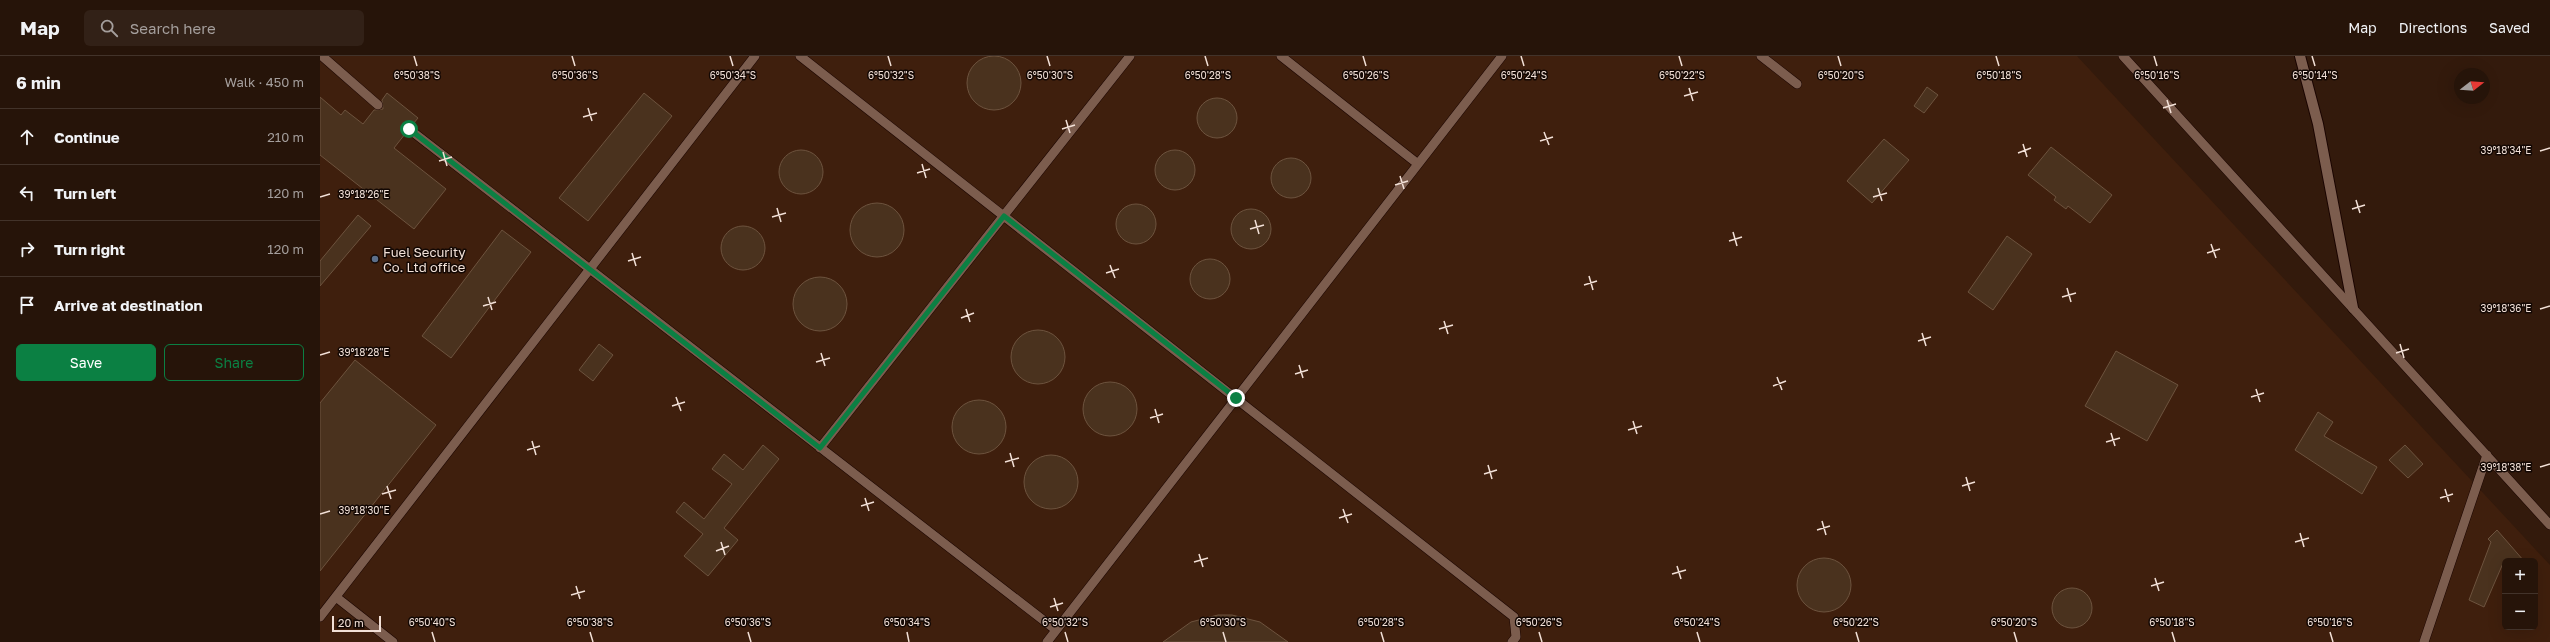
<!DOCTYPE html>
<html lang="en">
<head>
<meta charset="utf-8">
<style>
	:root { --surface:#261409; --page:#322117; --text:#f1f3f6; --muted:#a49e9c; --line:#42332a; --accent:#0b8043 }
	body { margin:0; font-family:"Golos Text",sans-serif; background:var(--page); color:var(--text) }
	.controls { position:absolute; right:12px; bottom:12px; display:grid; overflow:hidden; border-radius:6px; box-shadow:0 4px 16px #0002 }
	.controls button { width:36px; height:36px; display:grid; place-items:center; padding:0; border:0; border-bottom:1px solid var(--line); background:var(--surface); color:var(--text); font:20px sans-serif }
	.compass { position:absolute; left:2134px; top:12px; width:36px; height:36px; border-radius:50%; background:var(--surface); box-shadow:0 4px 16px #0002; rotate:73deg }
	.scale { position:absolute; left:12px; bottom:10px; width:49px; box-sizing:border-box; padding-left:4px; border:2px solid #f2e0d7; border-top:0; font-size:11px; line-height:14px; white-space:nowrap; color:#f2e0d7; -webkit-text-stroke:3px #130804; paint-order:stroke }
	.stop { position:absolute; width:12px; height:12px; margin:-9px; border:3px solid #0b8043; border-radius:50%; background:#fff }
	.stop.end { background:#0b8043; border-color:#fff; box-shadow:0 1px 4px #0008 }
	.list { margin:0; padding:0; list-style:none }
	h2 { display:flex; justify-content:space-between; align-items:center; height:52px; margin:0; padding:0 16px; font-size:17px }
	h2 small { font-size:13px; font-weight:400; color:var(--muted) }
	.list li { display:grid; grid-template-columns:26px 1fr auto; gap:12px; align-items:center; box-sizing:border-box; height:56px; padding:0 16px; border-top:1px solid var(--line) }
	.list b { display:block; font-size:15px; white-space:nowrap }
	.list em { font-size:13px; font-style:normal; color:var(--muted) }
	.actions { display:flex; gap:8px; padding:12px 16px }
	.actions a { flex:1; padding:9px 0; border:1px solid var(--accent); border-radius:6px; text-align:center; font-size:14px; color:var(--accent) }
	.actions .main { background:var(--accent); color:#fff }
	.icon { flex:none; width:22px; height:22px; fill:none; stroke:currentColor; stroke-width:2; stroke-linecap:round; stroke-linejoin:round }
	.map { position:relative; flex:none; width:2230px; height:586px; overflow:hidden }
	header { display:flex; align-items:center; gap:24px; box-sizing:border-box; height:56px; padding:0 20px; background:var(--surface); border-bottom:1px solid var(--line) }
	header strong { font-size:19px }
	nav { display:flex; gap:22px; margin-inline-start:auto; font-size:14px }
	.search { width:280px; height:36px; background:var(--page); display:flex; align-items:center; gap:10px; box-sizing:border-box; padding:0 14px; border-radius:6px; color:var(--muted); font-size:15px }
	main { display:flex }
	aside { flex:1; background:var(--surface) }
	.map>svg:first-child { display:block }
</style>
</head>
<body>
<header>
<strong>Map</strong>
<div class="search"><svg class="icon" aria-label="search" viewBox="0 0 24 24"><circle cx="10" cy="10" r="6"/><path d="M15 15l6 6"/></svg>Search here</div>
<nav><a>Map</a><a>Directions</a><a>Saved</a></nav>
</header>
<main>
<aside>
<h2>6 min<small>Walk · 450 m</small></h2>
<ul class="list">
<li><svg class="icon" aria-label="ahead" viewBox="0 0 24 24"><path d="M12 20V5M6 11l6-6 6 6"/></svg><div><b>Continue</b></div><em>210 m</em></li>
<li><svg class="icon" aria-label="left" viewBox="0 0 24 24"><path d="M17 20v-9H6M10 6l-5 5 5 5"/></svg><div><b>Turn left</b></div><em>120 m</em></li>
<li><svg class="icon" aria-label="right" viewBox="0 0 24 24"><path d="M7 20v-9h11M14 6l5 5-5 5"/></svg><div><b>Turn right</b></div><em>120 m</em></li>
<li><svg class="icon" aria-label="arrive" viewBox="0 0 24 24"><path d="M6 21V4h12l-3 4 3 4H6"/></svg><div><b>Arrive at destination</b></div></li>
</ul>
<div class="actions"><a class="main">Save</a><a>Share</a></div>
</aside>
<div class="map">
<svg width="2230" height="586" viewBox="0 0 2230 586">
	<rect width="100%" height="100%" fill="#331a0c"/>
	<!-- built -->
	<path fill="#3f1f0d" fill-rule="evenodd" d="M3,0H1757L2230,509V586H0V3ZM2185,505H2215V571H2185Z"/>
	<!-- building -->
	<path fill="#4a321e" stroke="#6d533e" d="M647 27a27 27 0 1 1 54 0a27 27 0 1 1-54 0Z
		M1607,31L1618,39L1604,57L1594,50Z
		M67,37L98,62L93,68L85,69L83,73L85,78L74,92L126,133L94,173L0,99V41L21,59L25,54L43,68L54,54L63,53L62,44Z
		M324,37L352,60L268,165L239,142Z
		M877 62a20 20 0 1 1 40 0a20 20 0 1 1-40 0Z
		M1564,83L1589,104L1552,147L1527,125Z
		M1731,91L1792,139L1770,167L1748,150L1746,153L1734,144L1736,141L1708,119Z
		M835 114a20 20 0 1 1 40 0a20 20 0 1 1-40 0Z
		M459 116a22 22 0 1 1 44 0a22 22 0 1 1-44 0Z
		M951 122a20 20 0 1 1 40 0a20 20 0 1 1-40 0Z
		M530 174a27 27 0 1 1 54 0a27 27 0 1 1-54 0Z
		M796 168a20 20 0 1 1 40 0a20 20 0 1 1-40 0Z
		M911 173a20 20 0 1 1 40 0a20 20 0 1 1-40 0Z
		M38,159L51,170L0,230V205Z
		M401 192a22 22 0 1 1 44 0a22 22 0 1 1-44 0Z
		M182,174L211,196L131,302L102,280Z
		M1687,180L1712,198L1673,254L1648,236Z
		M870 223a20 20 0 1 1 40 0a20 20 0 1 1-40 0Z
		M473 248a27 27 0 1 1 54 0a27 27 0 1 1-54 0Z
		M691 301a27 27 0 1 1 54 0a27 27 0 1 1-54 0Z
		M279,288L293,299L273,325L259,314Z
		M1796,295L1858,329L1827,385L1765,350Z
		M35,304L116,369L0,515V347Z
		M763 353a27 27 0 1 1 54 0a27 27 0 1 1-54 0Z
		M632 371a27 27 0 1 1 54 0a27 27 0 1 1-54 0Z
		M1998,356L2013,366L2004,380L2057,411L2042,438L1975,394Z
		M443,389L459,403L404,472L418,484L388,520L364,500L383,478L356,456L364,446L384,463L412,428L392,413L404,398L423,414Z
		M2085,389L2103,408L2088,422L2069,404Z
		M704 426a27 27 0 1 1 54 0a27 27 0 1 1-54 0Z
		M2177,474L2204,505H2184L2164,551L2149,544L2171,486L2168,483Z
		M1477 529a27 27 0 1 1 54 0a27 27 0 1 1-54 0Z
		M1732 552a20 20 0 1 1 40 0a20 20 0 1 1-40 0Z
		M898,559H912L940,566L968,586H843L871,566Z"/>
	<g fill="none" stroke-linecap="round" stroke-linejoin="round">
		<defs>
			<path id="lane" d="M2,0L58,49
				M480,0L1194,561L1196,581L1192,586
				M961,0L1098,108
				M1441,0L1477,28
				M1803,0L2230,469
				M89,73L736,574
				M500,392L810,0
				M16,541L73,586
				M0,561L435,0
				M727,586L1182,0
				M2104,586L2167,399"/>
			<path id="street" d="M1980,0L1998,68L2033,252"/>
		</defs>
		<!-- lane casing -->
		<use href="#lane" stroke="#1a0400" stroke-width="10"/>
		<!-- street casing -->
		<use href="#street" stroke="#1a0400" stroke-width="12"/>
		<!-- lane -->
		<use href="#lane" stroke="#7c5d4e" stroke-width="9"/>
		<!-- street -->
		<use href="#street" stroke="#7c5d4e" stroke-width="10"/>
	</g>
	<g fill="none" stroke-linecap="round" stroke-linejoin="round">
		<!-- route -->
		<path stroke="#0b8043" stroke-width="5" d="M89,73L500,392L684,160L916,342"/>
	</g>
	<!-- ticks -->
	<path fill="none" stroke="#f2e0d7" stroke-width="1.5" d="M94,0L97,10M252,0L255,10M410,0L413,10M568,0L571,10M727,0L730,10M885,0L888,10M1043,0L1046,10M1201,0L1204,10M1359,0L1362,10M1518,0L1521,10M1676,0L1679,10M1834,0L1837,10M1992,0L1995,10M1369,32L1373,45M1364,40L1378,36M1847,44L1851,57M268,52L272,65M1843,52L1856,48M263,61L277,57M746,64L750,77M742,73L755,69M1224,76L1229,89M1220,85L1233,81M1703,88L1707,101M2220,95L2230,92M123,96L127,110M1698,97L1711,92M119,105L132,101M602,108L606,122M597,117L610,113M1080,120L1084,133M1075,129L1088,125M1558,132L1562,145M0,141L10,138M1553,141L1567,137M2036,144L2040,157M457,152L461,166M2032,153L2045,149M452,161L466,157M935,164L939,178M930,173L944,169M1413,176L1417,190M1409,185L1422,181M1891,188L1896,202M312,197L316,210M1887,197L1900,193M308,205L321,201M790,209L795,222M786,217L799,213M1269,220L1273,234M1264,229L1277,225M1747,232L1751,246M168,241L172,254M1742,241L1756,237M163,250L176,246M646,253L650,266M2220,253L2230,250M641,262L654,257M1124,265L1128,278M1119,273L1133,269M1602,277L1606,290M1598,285L1611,281M2080,288L2084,302M501,297L505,310M2076,297L2089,293M0,299L10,296M496,306L510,302M979,309L983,322M975,318L988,314M1457,321L1462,334M1453,330L1466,325M1936,333L1940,346M356,341L361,355M1931,341L1944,337M352,350L365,346M835,353L839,367M830,362L843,358M1313,365L1317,378M1308,374L1322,370M1791,377L1795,390M212,385L216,399M1786,386L1800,382M207,394L220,390M690,397L694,411M685,406L699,402M1168,409L1172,423M2220,411L2230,408M1164,418L1177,414M1646,421L1650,435M67,430L71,443M1642,430L1655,426M2125,433L2129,446M62,438L76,434M545,442L549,455M2120,442L2133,438M541,450L554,446M1023,453L1028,467M0,458L10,455M1019,462L1032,458M1502,465L1506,479M1497,474L1510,470M1980,477L1984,491M401,486L405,499M1975,486L1989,482M396,495L409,490M879,498L883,511M874,506L888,502M1357,510L1361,523M1352,518L1366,514M1835,522L1839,535M256,530L260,543M1831,530L1844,526M251,539L265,535M734,542L738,555M730,551L743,547M112,576L115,586M270,576L273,586M428,576L431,586M587,576L589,586M745,576L748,586M903,576L906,586M1061,576L1064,586M1219,576L1222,586M1377,576L1380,586M1536,576L1539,586M1694,576L1697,586M1852,576L1855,586M2010,576L2013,586"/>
	<!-- markers -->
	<circle fill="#5c6f8a" stroke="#130804" stroke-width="1.5" cx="55" cy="203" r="4"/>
	<g text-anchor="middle" stroke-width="3" stroke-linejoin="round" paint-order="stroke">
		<!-- poi labels -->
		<g font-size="13" fill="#f2e0d7" stroke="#130804" text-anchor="start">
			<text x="63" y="201">Fuel Security<tspan x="63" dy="15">Co. Ltd office</tspan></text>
		</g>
	</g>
	<g font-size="10" text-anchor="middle" fill="#f2e0d7" stroke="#130804" stroke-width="3" stroke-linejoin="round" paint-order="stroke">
		<text x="97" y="23">6°50'38"S</text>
		<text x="255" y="23">6°50'36"S</text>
		<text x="413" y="23">6°50'34"S</text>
		<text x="571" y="23">6°50'32"S</text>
		<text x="730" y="23">6°50'30"S</text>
		<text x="888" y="23">6°50'28"S</text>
		<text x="1046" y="23">6°50'26"S</text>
		<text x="1204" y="23">6°50'24"S</text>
		<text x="1362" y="23">6°50'22"S</text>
		<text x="1521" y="23">6°50'20"S</text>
		<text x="1679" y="23">6°50'18"S</text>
		<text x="1837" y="23">6°50'16"S</text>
		<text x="1995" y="23">6°50'14"S</text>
		<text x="2186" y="98">39°18'34"E</text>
		<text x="44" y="142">39°18'26"E</text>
		<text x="2186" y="256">39°18'36"E</text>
		<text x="44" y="300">39°18'28"E</text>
		<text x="2186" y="415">39°18'38"E</text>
		<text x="44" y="458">39°18'30"E</text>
		<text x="112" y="570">6°50'40"S</text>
		<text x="270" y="570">6°50'38"S</text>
		<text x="428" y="570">6°50'36"S</text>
		<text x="587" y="570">6°50'34"S</text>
		<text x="745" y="570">6°50'32"S</text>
		<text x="903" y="570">6°50'30"S</text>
		<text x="1061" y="570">6°50'28"S</text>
		<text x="1219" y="570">6°50'26"S</text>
		<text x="1377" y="570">6°50'24"S</text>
		<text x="1536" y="570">6°50'22"S</text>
		<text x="1694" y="570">6°50'20"S</text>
		<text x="1852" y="570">6°50'18"S</text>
		<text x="2010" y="570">6°50'16"S</text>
	</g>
</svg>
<div class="controls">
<button>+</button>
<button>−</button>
</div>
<svg class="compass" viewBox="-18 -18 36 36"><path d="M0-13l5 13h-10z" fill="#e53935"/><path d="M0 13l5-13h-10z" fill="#a49e9c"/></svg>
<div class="scale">20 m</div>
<div class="stop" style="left:89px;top:73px"></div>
<div class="stop end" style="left:916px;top:342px"></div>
</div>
</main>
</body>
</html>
